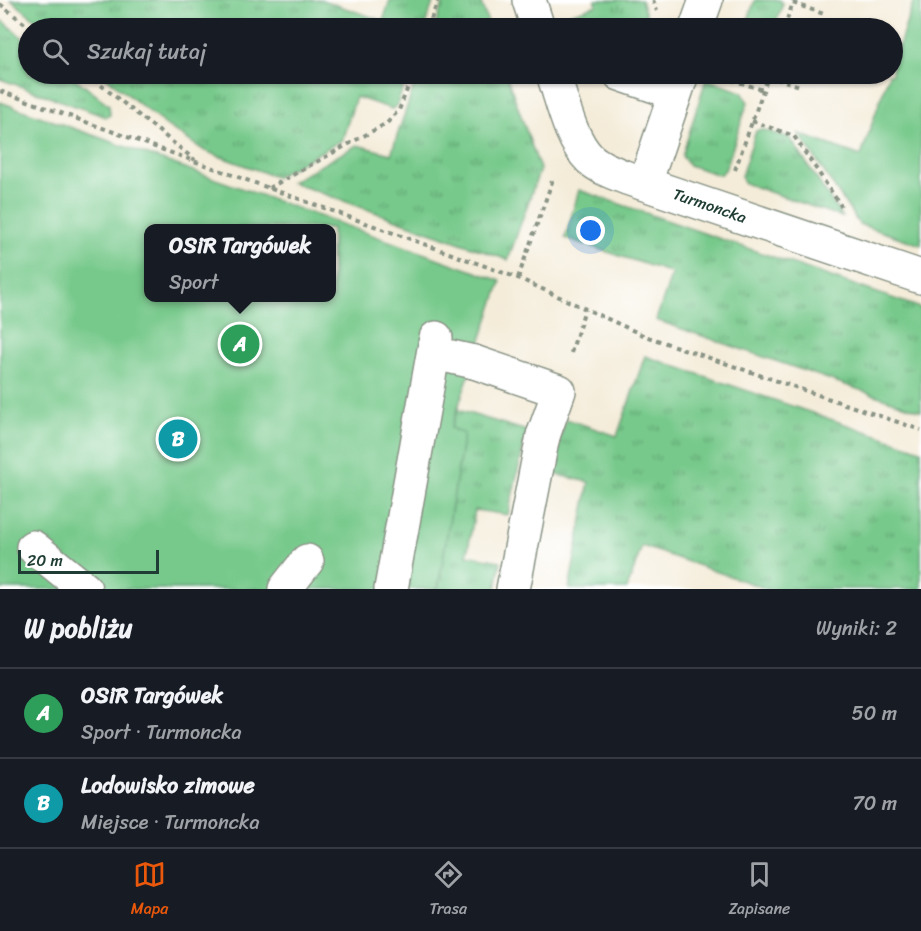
<!DOCTYPE html>
<html lang="pl">
<head>
<meta charset="utf-8">
<style>
	:root { --surface:#171b24; --page:#242831; --text:#f1f3f6; --muted:#9ea1a6; --line:#363941; --accent:#ea580c }
	body { margin:0; font-family:Sriracha,sans-serif; background:var(--page); color:var(--text) }
	.scale { position:absolute; left:18px; bottom:15px; width:141px; box-sizing:border-box; padding-left:6px; border:3px solid #1f3d34; border-top:0; font-size:16px; line-height:21px; white-space:nowrap; color:#1f3d34; -webkit-text-stroke:4px #fff; paint-order:stroke }
	.you { position:absolute; left:591px; top:231px; width:21px; height:21px; margin:-15px; border:4px solid #fff; border-radius:50%; background:#1a73e8; box-shadow:0 0 0 9px #1a73e833 }
	.badge { display:grid; place-items:center; width:39px; height:39px; border-radius:50%; background:var(--accent); color:#fff; font-size:20px; font-weight:700 }
	.pin { position:absolute; translate:-50% -50%; border:3px solid #fff; box-shadow:0 2px 6px #0006 }
	.popup { position:absolute; left:144px; top:224px; width:192px; height:78px; box-sizing:border-box; display:grid; place-content:center; border-radius:12px; background:var(--surface); filter:drop-shadow(0 2px 4px #0005); font-size:20px; white-space:nowrap; color:var(--muted) }
	.popup b { font-size:22px; color:var(--text) }
	.popup::after { content:''; position:absolute; left:50%; top:100%; margin-left:-12px; border:12px solid transparent; border-top-color:var(--surface) }
	.list { margin:0; padding:0; list-style:none }
	h2 { display:flex; justify-content:space-between; align-items:center; height:78px; margin:0; padding:0 24px; font-size:26px }
	h2 small { font-size:20px; font-weight:400; color:var(--muted) }
	.list li { display:grid; grid-template-columns:39px 1fr auto; gap:18px; align-items:center; box-sizing:border-box; height:90px; padding:0 24px; border-top:2px solid var(--line) }
	.list b { display:block; font-size:22px; white-space:nowrap }
	.list p { margin:0; font-size:20px; white-space:nowrap; color:var(--muted) }
	.list em { font-size:20px; font-style:normal; color:var(--muted) }
	.icon { flex:none; width:33px; height:33px; fill:none; stroke:currentColor; stroke-width:2; stroke-linecap:round; stroke-linejoin:round }
	.map { position:relative; flex:none; width:921px; height:589px; overflow:hidden }
	.search { position:absolute; background:var(--surface); box-shadow:0 2px 4px #0004; left:18px; right:18px; top:18px; height:66px; display:flex; align-items:center; gap:15px; box-sizing:border-box; padding:0 21px; border-radius:33px; color:var(--muted); font-size:22px }
	.sheet { height:258px; background:var(--surface) }
	nav { display:flex; justify-content:space-around; align-items:center; box-sizing:border-box; height:84px; border-top:2px solid var(--line); background:var(--surface); font-size:16px; color:var(--muted) }
	nav a { display:grid; justify-items:center; gap:3px }
	nav .on { color:var(--accent) }
	.map>svg:first-child { display:block }
</style>
</head>
<body>
<div class="map">
<svg width="921" height="589" viewBox="0 0 921 589">
	<defs>
		<pattern id="grass-tufts" width="24" height="20" patternUnits="userSpaceOnUse" patternTransform="scale(1.5)"><rect width="24" height="20" fill="#77c98b"/><path d="M3 7l-1-3M5 7V3M7 7l1-3M15 17l-1-3M17 17v-4M19 17l1-3" fill="none" stroke="#61a472"/></pattern>
	</defs>
	<rect width="100%" height="100%" fill="#fff"/>
	<filter id="ink" filterUnits="userSpaceOnUse"><feTurbulence type="fractalNoise" baseFrequency=".0167" numOctaves="2"/><feDisplacementMap in="SourceGraphic" scale="12" xChannelSelector="R" yChannelSelector="G"/><feConvolveMatrix kernelMatrix="1 2 1 2 8 2 1 2 1" color-interpolation-filters="sRGB"/></filter>
	<filter id="wash" filterUnits="userSpaceOnUse"><feTurbulence type="fractalNoise" baseFrequency=".008" numOctaves="4" result="noise"/><feDisplacementMap in="SourceGraphic" scale="24" xChannelSelector="R" yChannelSelector="G"/><feGaussianBlur stdDeviation="1.35" result="paint"/><feColorMatrix in="noise" values="0 0 0 0 0 0 0 0 0 0 0 0 0 0 0 0 0 1.4 0 .05"/><feComposite in="paint" operator="in"/></filter>
	<g filter="url(#wash)">
		<rect width="100%" height="100%" fill="#f4ecd9"/>
		<!-- grass -->
		<path fill="url(#grass-tufts)" stroke="#4b8360" stroke-width="1.5" d="M11,0H322L383,21L390,0H434L424,28H46Z
			M444,0H480L490,28H434Z
			M595,0H641L649,24L648,28H589L558,18L597,5Z
			M755,0H780L783,4L774,28H745Z
			M0,19L28,42V74H69L109,105L110,115L106,117L0,79Z
			M102,74H408L397,105L392,109L356,97L342,140L276,177L205,151L167,126Z
			M418,74H506L540,169L508,260L291,182L357,145L391,154Z
			M706,79L742,92L748,102L725,170L719,175L689,165L682,156Z
			M761,129L790,138L842,217L744,183L741,176L756,131Z
			M579,190L921,308V411L656,320L672,273L565,238Z
			M645,356L921,450V589H767L642,546L627,589H569L589,482L553,474L557,450L566,419L617,436Z
			M459,405L458,410L527,431L508,515L475,510L467,555L501,561L496,589H412L443,417Z"/>
		<!-- garden -->
		<path fill="#77c98b" stroke="#4b8360" stroke-width="1.5" fill-rule="evenodd" d="M914,0H921V245L859,224L799,134L861,156L889,74H892L893,64Z
			M0,102L501,281L451,428L464,434L438,589H0ZM148,228H332V298H148Z"/>
	</g>
	<g filter="url(#ink)">
		<g fill="none" stroke-linecap="round" stroke-linejoin="round">
			<defs>
				<path id="pedestrian" d="M474,362L559,391L543,436"/>
				<path id="minor" d="M529,0L538,28
					M696,28L706,0
					M553,74C562,99 570,140 590,159C600,168 614,173 627,178L921,277
					M620,74L675,93
					M645,183L682,74
					M434,353L474,362
					M33,547L85,589
					M285,589L307,561
					M391,589L436,338
					M513,589L543,436"/>
			</defs>
			<!-- pedestrian casing -->
			<use href="#pedestrian" stroke="#8a9486" stroke-width="36"/>
			<!-- minor casing -->
			<use href="#minor" stroke="#8a9486" stroke-width="36"/>
			<!-- path -->
			<path stroke="#8a9486" stroke-width="4" stroke-dasharray="4.5 4.5" stroke-linecap="butt" d="M653,0L657,11
				M793,3L824,14
				M0,4L30,28
				M428,28L438,0
				M784,28L794,0
				M87,74L195,160
				M768,76L800,86
				M723,77L763,90
				M0,91L518,278L645,336L921,430
				M752,121L794,136L841,206
				M735,170L769,74
				M269,188L387,123L399,110L413,74
				M518,278L552,182L551,179
				M571,353L585,309"/>
			<!-- pedestrian -->
			<use href="#pedestrian" stroke="#fff" stroke-width="33"/>
			<!-- minor -->
			<use href="#minor" stroke="#fff" stroke-width="33"/>
		</g>
	</g>
	<g text-anchor="middle" stroke-width="4.5" stroke-linejoin="round" paint-order="stroke">
		<!-- street labels -->
		<g font-size="16" fill="#1f3d34" stroke="#fff">
			<text transform="translate(710 205) rotate(19)" y="6">Turmoncka</text>
		</g>
	</g>
</svg>
<div class="scale">20 m</div>
<div class="you"></div>
<div class="pin badge" style="left:240px;top:344px;background:#2e9e5b">A</div>
<div class="popup"><b>OSiR Targówek</b>Sport</div>
<div class="pin badge" style="left:178px;top:439px;background:#0f9aa8">B</div>
<div class="search"><svg class="icon" aria-label="search" viewBox="0 0 24 24"><circle cx="10" cy="10" r="6"/><path d="M15 15l6 6"/></svg>Szukaj tutaj</div>
</div>
<section class="sheet">
<h2>W pobliżu<small>Wyniki: 2</small></h2>
<ul class="list">
<li><span class="badge" style="background:#2e9e5b">A</span><div><b>OSiR Targówek</b><p>Sport · Turmoncka</p></div><em>50 m</em></li>
<li><span class="badge" style="background:#0f9aa8">B</span><div><b>Lodowisko zimowe</b><p>Miejsce · Turmoncka</p></div><em>70 m</em></li>
</ul>
</section>
<nav>
<a class="on"><svg class="icon" aria-label="map" viewBox="0 0 24 24"><path d="M3 6l6-2 6 2 6-2v14l-6 2-6-2-6 2zM9 4v14M15 6v14"/></svg>Mapa</a>
<a><svg class="icon" aria-label="directions" viewBox="0 0 24 24"><path d="M12 3l9 9-9 9-9-9zM9 14v-3h6M13 9l2 2-2 2"/></svg>Trasa</a>
<a><svg class="icon" aria-label="saved" viewBox="0 0 24 24"><path d="M7 4h10v16l-5-4-5 4z"/></svg>Zapisane</a>
</nav>
</body>
</html>
